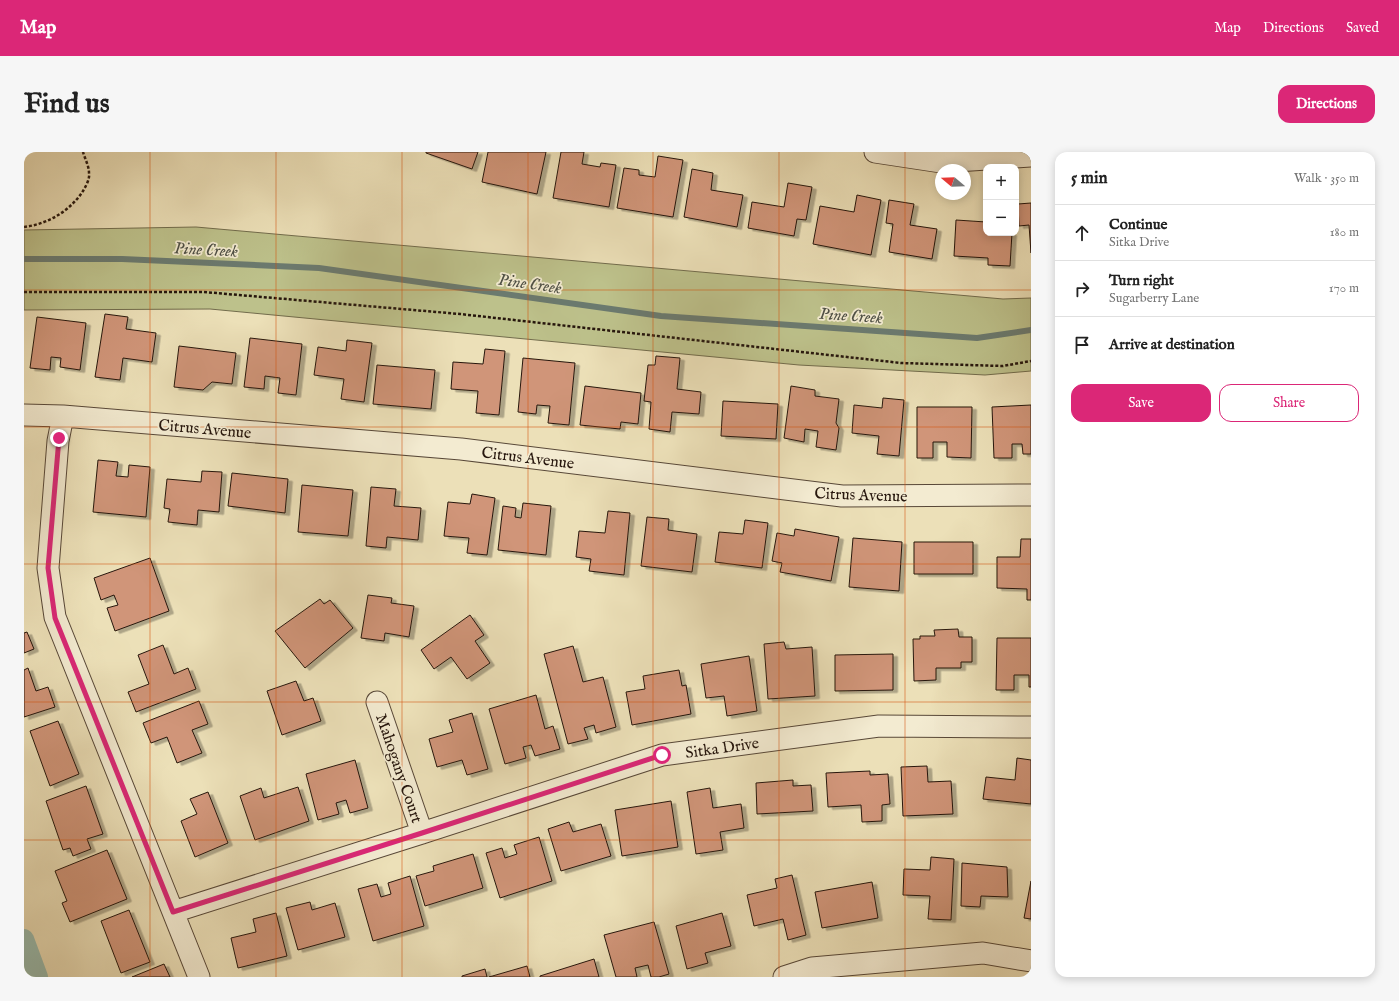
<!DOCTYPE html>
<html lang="en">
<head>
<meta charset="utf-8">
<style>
	:root { --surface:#fff; --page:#f6f6f6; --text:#222; --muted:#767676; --line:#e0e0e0; --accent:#db2777 }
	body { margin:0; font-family:"IM FELL English",serif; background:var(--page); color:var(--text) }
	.controls { position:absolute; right:12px; top:12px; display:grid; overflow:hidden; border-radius:8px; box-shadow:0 2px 10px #0003 }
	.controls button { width:36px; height:36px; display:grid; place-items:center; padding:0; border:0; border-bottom:1px solid var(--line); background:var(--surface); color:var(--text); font:20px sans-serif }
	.compass { position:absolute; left:911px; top:12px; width:36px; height:36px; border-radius:50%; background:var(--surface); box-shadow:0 2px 10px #0003; rotate:289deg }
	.stop { position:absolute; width:12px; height:12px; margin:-9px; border:3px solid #db2777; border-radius:50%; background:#fff }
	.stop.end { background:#db2777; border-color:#fff; box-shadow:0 1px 4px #0008 }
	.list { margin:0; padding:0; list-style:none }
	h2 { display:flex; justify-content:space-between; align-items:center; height:52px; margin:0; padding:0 16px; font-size:17px }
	h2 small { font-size:13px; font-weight:400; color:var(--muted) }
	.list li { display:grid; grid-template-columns:26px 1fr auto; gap:12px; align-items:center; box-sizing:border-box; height:56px; padding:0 16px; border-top:1px solid var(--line) }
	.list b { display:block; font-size:15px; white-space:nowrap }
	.list p { margin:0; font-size:13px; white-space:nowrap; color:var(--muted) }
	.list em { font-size:13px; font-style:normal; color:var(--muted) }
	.actions { display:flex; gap:8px; padding:12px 16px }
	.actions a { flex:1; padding:9px 0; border:1px solid var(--accent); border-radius:12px; text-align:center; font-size:14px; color:var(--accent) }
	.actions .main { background:var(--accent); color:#fff }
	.icon { flex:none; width:22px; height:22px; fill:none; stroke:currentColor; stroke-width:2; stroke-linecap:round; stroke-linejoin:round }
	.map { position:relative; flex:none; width:1007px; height:825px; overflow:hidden; border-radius:12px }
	header { display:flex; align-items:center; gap:24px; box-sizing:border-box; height:56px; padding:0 20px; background:var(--accent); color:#fff }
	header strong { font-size:19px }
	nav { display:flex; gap:22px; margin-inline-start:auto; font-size:14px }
	.intro { display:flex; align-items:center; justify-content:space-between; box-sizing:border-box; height:96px; padding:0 24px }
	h1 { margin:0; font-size:28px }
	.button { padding:10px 18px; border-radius:12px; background:var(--accent); color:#fff; font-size:14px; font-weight:700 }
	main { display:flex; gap:24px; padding:0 24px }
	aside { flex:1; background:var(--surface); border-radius:12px; box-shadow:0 2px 10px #0003 }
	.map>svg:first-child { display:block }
</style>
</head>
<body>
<header>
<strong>Map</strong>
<nav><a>Map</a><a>Directions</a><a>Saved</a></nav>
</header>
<div class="intro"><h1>Find us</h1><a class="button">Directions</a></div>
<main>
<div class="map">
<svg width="1007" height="825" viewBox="0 0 1007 825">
	<defs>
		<filter id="shadow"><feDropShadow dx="4.5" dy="2.5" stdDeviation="0" flood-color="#0004"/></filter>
	</defs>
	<rect width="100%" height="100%" fill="#ece0b8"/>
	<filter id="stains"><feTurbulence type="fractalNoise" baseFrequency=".005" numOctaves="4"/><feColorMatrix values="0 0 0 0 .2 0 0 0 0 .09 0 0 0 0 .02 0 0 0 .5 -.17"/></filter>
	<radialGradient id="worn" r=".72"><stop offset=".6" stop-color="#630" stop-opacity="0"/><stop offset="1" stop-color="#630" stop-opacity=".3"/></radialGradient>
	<!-- green -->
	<path fill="#bdc18b" stroke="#726c4c" d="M172,75L979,147L1007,146V219L961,223L775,213L186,157L0,158V78Z"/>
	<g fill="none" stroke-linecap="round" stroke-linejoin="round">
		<!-- stream -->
		<path stroke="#6b7a6f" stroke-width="6" d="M0,107H98L295,116L637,164L953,186L1007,178"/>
		<!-- canal -->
		<path stroke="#99bdb0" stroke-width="20" d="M0,787L14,825"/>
	</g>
	<!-- building -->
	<path fill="#d09579" stroke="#26160d" filter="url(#shadow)" d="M402,0H454L448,17L402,1Z
		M464,0H522L513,42L458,30Z
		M537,0H560L558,12L576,15L577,11L592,13L585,55L529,46Z
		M634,4L659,8L649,65L593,56L600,16L615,18V23L631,25Z
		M668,17L689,21L687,38L719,43L713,75L660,65Z
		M764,31L788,35L782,68L773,67L770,84L724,76L728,50L760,55Z
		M833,43L857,48L847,103L789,92L796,54L830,60Z
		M865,48L890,52L886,73L913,77L908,107L865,100L869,72L862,71Z
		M1007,51V101L1005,73L995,74L994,52Z
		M932,68L962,70V81H988L986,114L964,113V106L930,104Z
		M81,162L104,165L102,177L132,181L128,210L99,206L96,228L71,225Z
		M13,165L62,171L56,218L36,215L37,206L27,205L26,218L6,216Z
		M226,186L278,192L272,243L254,241L256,226L241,224L240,237L220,235Z
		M323,188L348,191L340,250L317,247L320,227L290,223L294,195L322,199Z
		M155,194L212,201L208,232L188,230L179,238L150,235Z
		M461,197L481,199L475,263L452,261L454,239L427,237L429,210L459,212Z
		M632,204L656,206L653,237L677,240L675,262L648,260L646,280L625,277L627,250L620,249L624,213H631Z
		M499,206L551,211L545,273L524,271L526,254L513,253L512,262L494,260Z
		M353,213L411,218L407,257L349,252Z
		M561,234L617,241L614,272L597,270L596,277L556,273Z
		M767,234L791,238V244L815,247L812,271L815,276L812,298L792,295L794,279L781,277L780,290L760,286Z
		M859,246L880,248L875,304L853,302L855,284L828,281L830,253L858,256Z
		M699,249L754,252L752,287L697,284Z
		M1007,253V302H999L998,292H988V306H970L968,255Z
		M893,255H948L947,306L923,305V290H909V306H893Z
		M74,308L94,310L92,324L104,325L105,313L126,315L122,365L69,360Z
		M178,319L198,320L195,360L174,358L173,373L144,370L146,357L140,356L143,327L177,330Z
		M208,321L264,327L261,361L204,354Z
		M278,333L329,338L324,384L274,380Z
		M347,335L372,337L370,354L397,356L394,388L363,385L362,396L342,394Z
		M448,342L471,346L463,403L443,401L445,386L420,384L424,350L446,352Z
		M499,351L527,354L522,403L474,398L479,354L492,356L491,365L497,366Z
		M584,359L606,361L600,423L565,419L567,407L552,405L555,379L581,381Z
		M623,365L645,367L644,378L673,382L668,420L617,414Z
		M721,368L744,371L738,416L691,410L695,380L719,382Z
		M771,377L815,385L807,429L756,420L758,411L748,409L753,381L770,384Z
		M829,386L878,390L875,439L825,435Z
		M997,387H1007V448H1003V437L973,436V405H996Z
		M890,390H949V422H890Z
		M126,406L145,459L91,479L83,456L94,453L90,443L77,448L70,426Z
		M344,443L368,446L367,451L390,454L385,485L361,481L360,489L337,486Z
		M296,447L300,452L306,448L329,476L281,516L251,479Z
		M446,463L460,483L451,489L466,511L443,527L427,505L410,517L397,498Z
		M934,477L935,485H948V510H937V516H912V528L890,529L889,487H896V484H911L910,478Z
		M3,480L10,497L0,501V481Z
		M973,486H1007V535H1005V523H990V538H972Z
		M760,490L762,497L788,495L791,544L744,547L740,492Z
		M139,493L150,522L164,516L172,537L112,560L104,540L125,532L114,503Z
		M549,494L559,530L579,525L592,575L572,581L570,573L560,576L564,587L544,592L520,502Z
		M869,502V538L811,539V503Z
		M725,504L733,559L703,564L700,544L682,546L677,512Z
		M4,516L12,539L24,535L31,555L0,565V518Z
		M655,518L658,534L662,533L667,562L608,573L602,540L621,537L619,524Z
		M272,529L280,549L289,546L297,569L258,583L243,539Z
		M512,543L521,577L529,574L536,597L511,604L507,593L499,595L502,606L481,612L465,557Z
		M175,549L184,572L168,578L178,601L153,611L143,585L127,591L119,571Z
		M448,561L464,617L443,623L438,608L413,615L405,587L429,580L425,568Z
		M34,569L55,622L26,634L6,579Z
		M993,606L1007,608V652L959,647L962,625L991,628Z
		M331,608L344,656L326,661L322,648L312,651L315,662L294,668L282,622Z
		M903,614L904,630L927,629L929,662L879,664L877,615Z
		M846,619V623L864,622L866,652L858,653V669L838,670L837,653L804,655L802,621Z
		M769,628V634L787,633L789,659L733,662L732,631Z
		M62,634L79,682L63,687L67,697L49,704L46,696L39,698L22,649Z
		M274,635L285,669L231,688L216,644L237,636L240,646Z
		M686,636L689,656L717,652L720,676L696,680L699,698L672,702L663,640Z
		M184,640L204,691L171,705L157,669L173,662L166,647Z
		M647,649L654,695L598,704L591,658Z
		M545,670L549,680L577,672L587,704L537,719L524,677Z
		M515,685L528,729L476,746L462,701L478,696L481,706L493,702L490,693Z
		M83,698L103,747L46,770L38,751L43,749L31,719Z
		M449,702L459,736L401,754L392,724L410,719L409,714Z
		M907,705L930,707L927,768L904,767L906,744L879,743L880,717L906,718Z
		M938,711L983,715L984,745L957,744L956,755L937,754Z
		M768,723L782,783L764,788L759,767L730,774L723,743L753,736L751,727Z
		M386,724L400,774L349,789L334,737L353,732L357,745L367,742L364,731Z
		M1007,729V767L1000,766Z
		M848,730L854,766L798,776L791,740Z
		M286,750L288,758L311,751L321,785L274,798L262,756Z
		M105,758L126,810L97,821L77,769Z
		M252,761L263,804L214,816L207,786L232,780L229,767Z
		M698,761L707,794L681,801L684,811L663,817L652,774Z
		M630,770L645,822L635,825H627L624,813L611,816L613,825H592L580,783Z
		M570,807L575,825H516V824Z
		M140,812L146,825H108Z
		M503,814L506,825H465Z
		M461,817L463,825H438V824Z"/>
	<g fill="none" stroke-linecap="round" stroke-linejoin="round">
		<defs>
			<path id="minor" d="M851,0L917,10L1007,4
				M0,263L39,264L437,297L818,344L1007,343
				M39,264L34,289L24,416L31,465L175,825
				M353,550L398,681
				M149,760L398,681L638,603L855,574L1007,575
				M760,825L788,816L959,801L1007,809"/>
		</defs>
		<!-- minor casing -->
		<use href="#minor" stroke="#584838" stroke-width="23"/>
		<!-- path -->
		<path stroke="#26160d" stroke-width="2.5" stroke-dasharray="3 2" stroke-linecap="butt" d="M0,75C24,72 46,59 59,39C62,34 66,27 65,21C65,14 61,7 59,0
			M0,140H180L436,162L877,211L979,214L1007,209"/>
		<!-- minor -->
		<use href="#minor" stroke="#f3ebd1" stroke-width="21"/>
	</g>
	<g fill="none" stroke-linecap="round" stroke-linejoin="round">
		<!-- route -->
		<path stroke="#db2777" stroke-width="5" d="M35,286L24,416L31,466L149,760L398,681L638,603"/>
	</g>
	<!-- grid -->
	<path fill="none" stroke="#d5520c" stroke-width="1" stroke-opacity="0.55" d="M126,0V825M252,0V825M378,0V825M504,0V825M629,0V825M755,0V825M881,0V825M0,138H1007M0,275H1007M0,412H1007M0,550H1007M0,688H1007"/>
	<g text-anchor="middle" stroke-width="3.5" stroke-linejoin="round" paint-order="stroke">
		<!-- street labels -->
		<g font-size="16" fill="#26160d" stroke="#f3ebd1">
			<text transform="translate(181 276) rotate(5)" y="6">Citrus Avenue</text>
			<text transform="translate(504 305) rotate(7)" y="6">Citrus Avenue</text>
			<text transform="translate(837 342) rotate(2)" y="6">Citrus Avenue</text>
			<text transform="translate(698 595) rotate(-8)" y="6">Sitka Drive</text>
			<text transform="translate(376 616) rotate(71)" y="6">Mahogany Court</text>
		</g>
		<!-- water labels -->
		<g font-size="17" font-style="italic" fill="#4e5046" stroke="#f3ebd1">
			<text transform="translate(182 97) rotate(3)" y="6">Pine Creek</text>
			<text transform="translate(506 131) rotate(8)" y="6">Pine Creek</text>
			<text transform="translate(827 163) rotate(4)" y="6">Pine Creek</text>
		</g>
	</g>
	<rect width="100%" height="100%" filter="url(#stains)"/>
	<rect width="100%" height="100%" fill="url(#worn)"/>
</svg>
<div class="controls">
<button>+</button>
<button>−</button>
</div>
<svg class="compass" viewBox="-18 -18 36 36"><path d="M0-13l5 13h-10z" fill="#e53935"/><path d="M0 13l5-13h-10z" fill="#767676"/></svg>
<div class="stop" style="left:638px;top:603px"></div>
<div class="stop end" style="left:35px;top:286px"></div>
</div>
<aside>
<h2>5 min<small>Walk · 350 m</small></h2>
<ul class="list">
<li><svg class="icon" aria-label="ahead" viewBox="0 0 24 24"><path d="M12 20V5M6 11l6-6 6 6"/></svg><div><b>Continue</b><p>Sitka Drive</p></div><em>180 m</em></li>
<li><svg class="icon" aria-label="right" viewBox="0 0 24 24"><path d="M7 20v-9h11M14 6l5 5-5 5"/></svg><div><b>Turn right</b><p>Sugarberry Lane</p></div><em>170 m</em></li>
<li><svg class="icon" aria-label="arrive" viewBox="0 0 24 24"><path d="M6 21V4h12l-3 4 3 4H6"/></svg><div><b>Arrive at destination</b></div></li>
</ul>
<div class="actions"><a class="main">Save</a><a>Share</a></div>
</aside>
</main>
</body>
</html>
